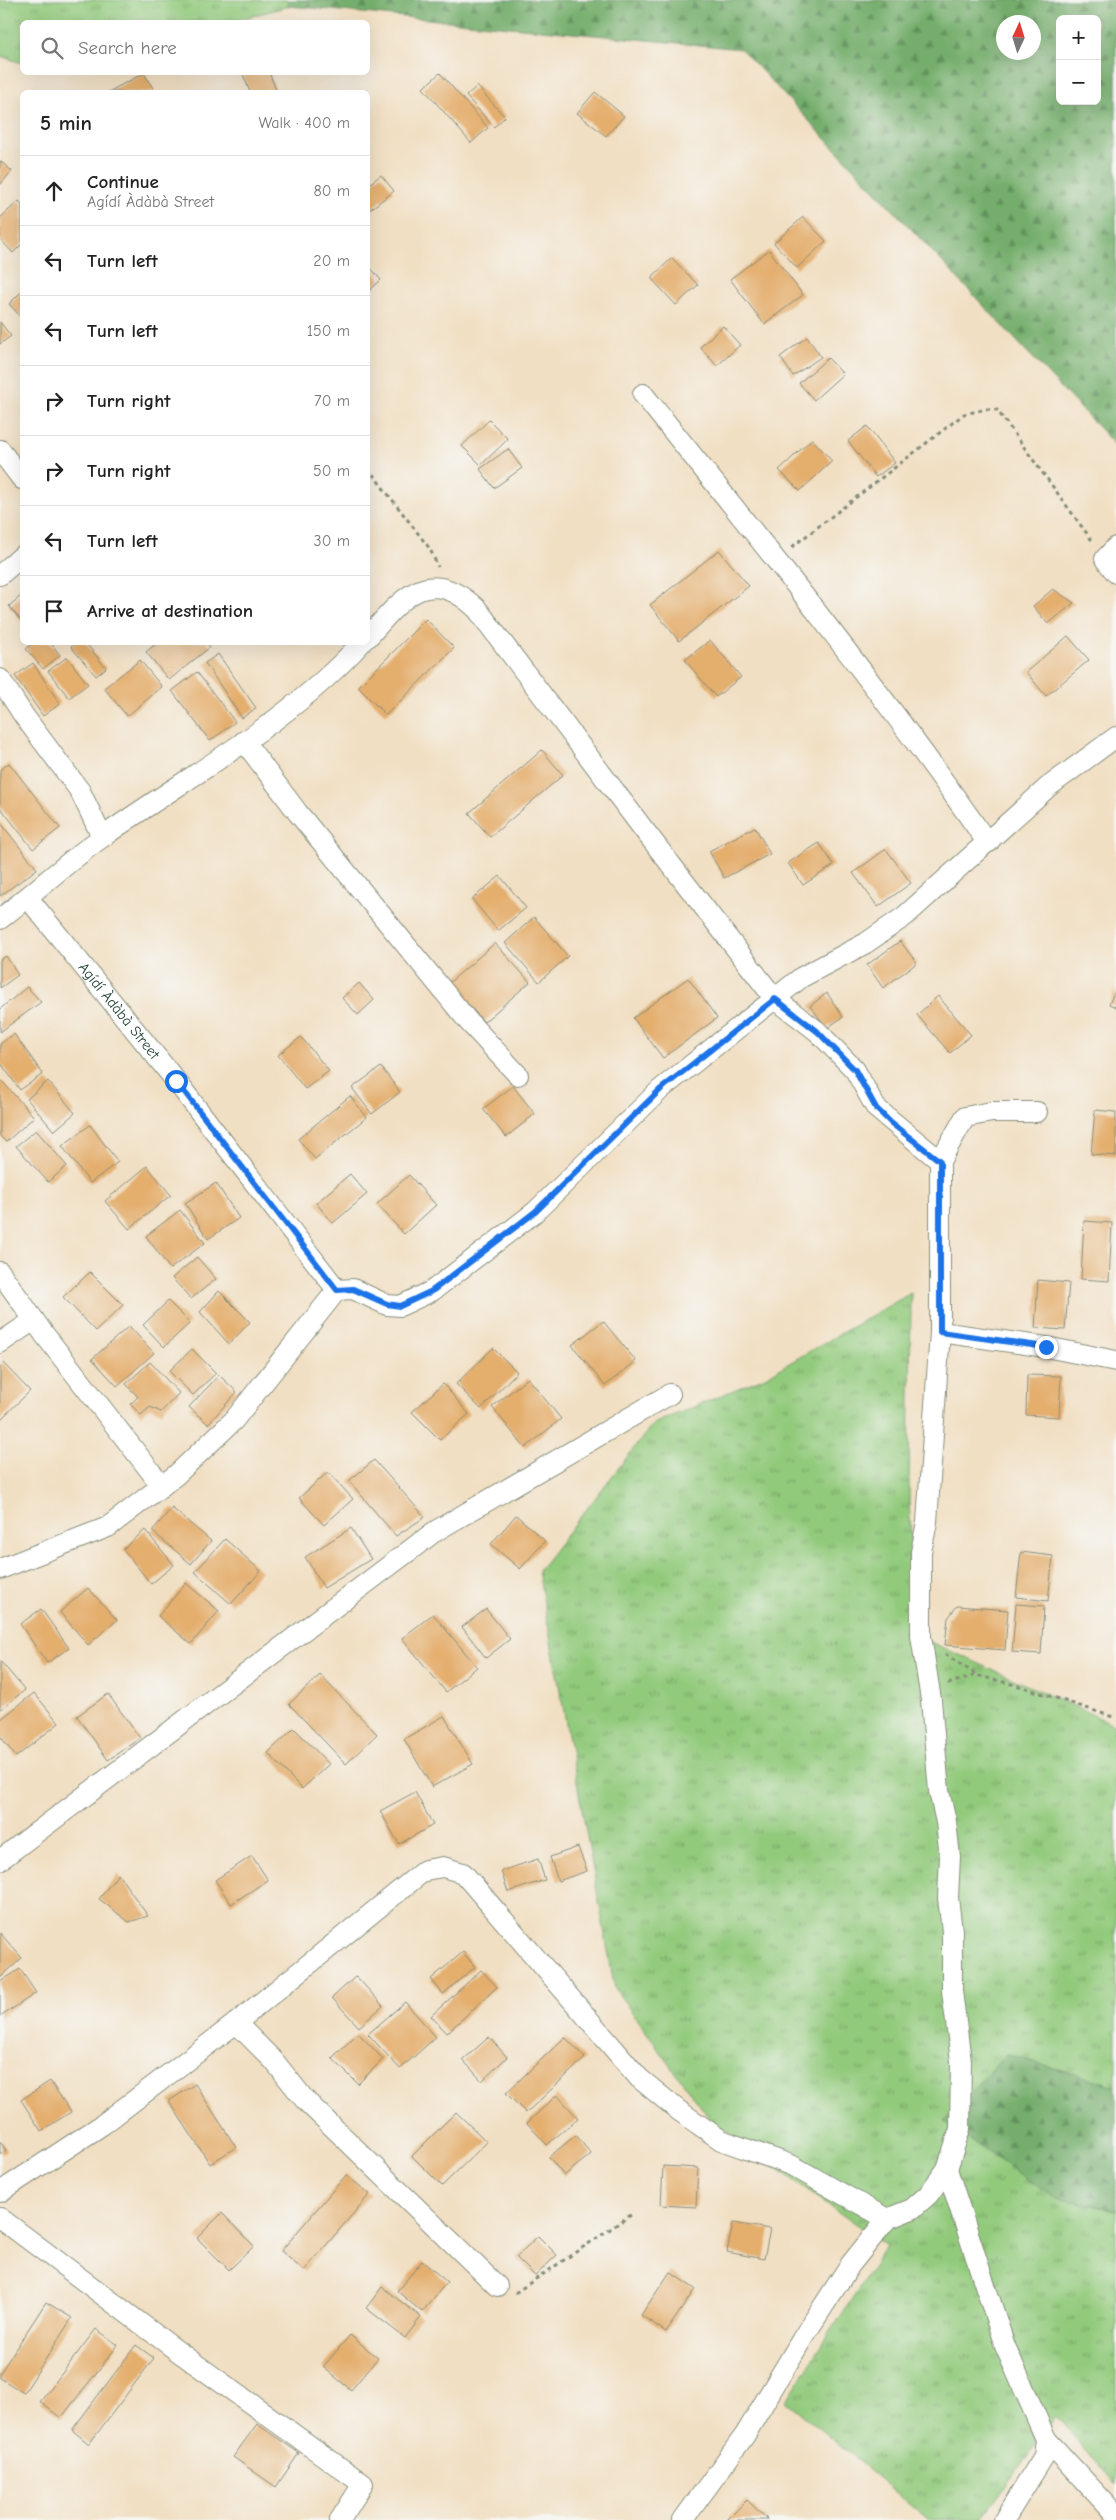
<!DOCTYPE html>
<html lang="en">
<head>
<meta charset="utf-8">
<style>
	:root { --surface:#fff; --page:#f6f6f6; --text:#222; --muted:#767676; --line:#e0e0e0 }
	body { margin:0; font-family:"Comic Neue",sans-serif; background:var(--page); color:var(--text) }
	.controls { position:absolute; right:15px; top:15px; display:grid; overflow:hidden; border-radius:8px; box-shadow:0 5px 20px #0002 }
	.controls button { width:45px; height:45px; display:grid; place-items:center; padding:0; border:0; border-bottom:1px solid var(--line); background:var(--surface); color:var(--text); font:25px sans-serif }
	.compass { position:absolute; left:996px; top:15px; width:45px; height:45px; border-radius:50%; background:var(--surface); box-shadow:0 5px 20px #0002; rotate:4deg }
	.stop { position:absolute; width:15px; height:15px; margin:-11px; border:4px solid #1a73e8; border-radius:50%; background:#fff }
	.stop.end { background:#1a73e8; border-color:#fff; box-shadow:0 1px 5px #0008 }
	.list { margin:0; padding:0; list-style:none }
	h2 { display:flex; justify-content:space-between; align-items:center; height:65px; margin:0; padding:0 20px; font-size:21px }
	h2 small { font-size:16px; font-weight:400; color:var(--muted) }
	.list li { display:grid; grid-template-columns:32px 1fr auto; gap:15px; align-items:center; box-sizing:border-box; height:70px; padding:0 20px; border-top:1px solid var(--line) }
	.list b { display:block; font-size:19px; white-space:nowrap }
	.list p { margin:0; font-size:16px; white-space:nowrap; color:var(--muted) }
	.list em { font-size:16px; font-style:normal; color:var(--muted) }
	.icon { flex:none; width:28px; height:28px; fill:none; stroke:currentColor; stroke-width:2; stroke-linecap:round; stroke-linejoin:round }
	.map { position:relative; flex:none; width:1116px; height:2520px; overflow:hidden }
	.search { position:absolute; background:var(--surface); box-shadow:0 5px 20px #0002; left:20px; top:20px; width:350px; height:55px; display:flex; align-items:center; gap:12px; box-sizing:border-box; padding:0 18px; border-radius:8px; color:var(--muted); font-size:19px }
	.panel { position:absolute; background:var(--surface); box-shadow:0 5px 20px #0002; left:20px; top:90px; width:350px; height:555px; border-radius:8px }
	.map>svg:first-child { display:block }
</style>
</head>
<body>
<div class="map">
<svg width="1116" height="2520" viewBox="0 0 1116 2520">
	<defs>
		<pattern id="grass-tufts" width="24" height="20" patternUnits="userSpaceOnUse" patternTransform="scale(1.25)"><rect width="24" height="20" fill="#92ca7c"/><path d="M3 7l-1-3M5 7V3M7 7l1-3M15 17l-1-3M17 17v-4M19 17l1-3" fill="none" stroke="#77a566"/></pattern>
		<pattern id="forest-firs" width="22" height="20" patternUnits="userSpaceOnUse" patternTransform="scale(1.25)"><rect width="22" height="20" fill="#75ae6c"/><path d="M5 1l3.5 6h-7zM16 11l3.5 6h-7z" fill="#5f8f5a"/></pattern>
	</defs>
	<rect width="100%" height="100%" fill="#f6f6f2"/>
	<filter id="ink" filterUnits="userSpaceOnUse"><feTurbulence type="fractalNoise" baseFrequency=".02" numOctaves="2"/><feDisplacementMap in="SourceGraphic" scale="10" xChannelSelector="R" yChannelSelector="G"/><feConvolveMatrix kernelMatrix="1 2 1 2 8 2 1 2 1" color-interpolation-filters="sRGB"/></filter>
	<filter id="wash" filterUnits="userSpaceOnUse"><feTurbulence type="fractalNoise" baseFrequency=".0096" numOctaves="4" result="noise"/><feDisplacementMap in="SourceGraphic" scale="20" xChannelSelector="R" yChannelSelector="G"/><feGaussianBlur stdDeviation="1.12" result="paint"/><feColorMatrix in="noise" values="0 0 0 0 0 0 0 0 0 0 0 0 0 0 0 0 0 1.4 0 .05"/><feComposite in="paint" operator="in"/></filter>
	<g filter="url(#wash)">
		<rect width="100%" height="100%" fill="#f1dfc3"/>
		<!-- grass -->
		<path fill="url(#grass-tufts)" stroke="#588458" d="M0,0H287L289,6L230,22H22V63L0,56Z
			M911,1293L909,1502L917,1636L1116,1725V2086L1006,2054L1053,2197L1116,2210V2485L1056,2416L981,2520H929L786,2401L886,2246L712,2122L615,1989L538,1571L653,1424L765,1377Z"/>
		<!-- forest -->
		<path fill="url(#forest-firs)" stroke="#4a7650" fill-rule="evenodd" d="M287,0H1116V446L741,49L289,6ZM1060,19H1097V101H1060ZM1004,22H1034V52H1004Z
			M1006,2054L1116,2086V2210L1053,2197L944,2122Z"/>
		<g id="blocks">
			<!-- building -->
			<path fill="#e4ae6d" d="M242,72H269L276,90L270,92H250Z
				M144,73L154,90L150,92H108Z
				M440,73L488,128L471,143L423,88Z
				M477,86L505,117L494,127L466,96Z
				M595,92L624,116L606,136L577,113Z
				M0,161L12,171L0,185Z
				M381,175L394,191L368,211V185Z
				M19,201L22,205V244L13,253L0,239V218Z
				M803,217L826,241L797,268L774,243Z
				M769,250L803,295L764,324L730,279Z
				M672,258L698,285L676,305L651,278Z
				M368,265L381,280L368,292Z
				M22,291V318L9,304Z
				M0,322L11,336L0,344Z
				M723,326L740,345L717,366L700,347Z
				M807,337L821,357L793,376L780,357Z
				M828,358L843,374L814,400L799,383Z
				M489,420L508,439L481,465L462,446Z
				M867,426L895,463L876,477L848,441Z
				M812,439L832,461L800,491L779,470Z
				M508,449L522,468L494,488L480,469Z
				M719,550L749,586L679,641L650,605Z
				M1053,589L1074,603L1048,624L1033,606Z
				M22,595V622L9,606Z
				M426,619L454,648L386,715L358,687Z
				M1068,636L1089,660L1046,696L1026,672Z
				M710,640L741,677L716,697L685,660Z
				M34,642H50L60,655L43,669L26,649Z
				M76,642H85L106,668L96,676L71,647Z
				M158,642H206L210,647L169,680L146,652Z
				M218,654L256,708L242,718L205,663Z
				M67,657L88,684L69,698L48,671Z
				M140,660L162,687L127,716L104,688Z
				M33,663L60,704L43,716L15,676Z
				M197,672L235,722L210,741L172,691Z
				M542,750L563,775L490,837L469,813Z
				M9,763L60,828L33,849L0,807V770Z
				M0,822L37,869L0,896Z
				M755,827L770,854L724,878L709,851Z
				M819,843L834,865L803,885L788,863Z
				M886,849L911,883L878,907L853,873Z
				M500,876L526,908L498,931L472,899Z
				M534,917L568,956L539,982L505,943Z
				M900,941L917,963L883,988L867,965Z
				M495,943L530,982L484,1022L449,983Z
				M6,956L18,975L0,988V960Z
				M688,978L717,1018L663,1058L633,1018Z
				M359,983L374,1000L358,1015L342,998Z
				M27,987L41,1002L0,1032V1009Z
				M1116,989V1007L1109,1004Z
				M827,993L843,1017L827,1028L810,1006Z
				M938,996L971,1035L950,1053L917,1015Z
				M14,1034L43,1074L20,1090L0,1062V1044Z
				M301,1037L329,1071L305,1089L278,1055Z
				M381,1067L400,1092L372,1114L352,1088Z
				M2,1081L34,1117L6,1142L0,1136V1083Z
				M48,1081L75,1113L54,1131L27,1099Z
				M513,1086L535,1114L506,1137L483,1109Z
				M350,1096L367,1117L315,1159L298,1139Z
				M1095,1110L1116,1112V1156L1091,1154Z
				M90,1125L118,1162L90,1183L62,1146Z
				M36,1130L67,1166L48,1182L16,1146Z
				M147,1166L171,1195L129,1229L105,1201Z
				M350,1174L367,1194L333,1223L316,1203Z
				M409,1175L436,1205L404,1234L377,1204Z
				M216,1183L239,1218L208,1239L185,1203Z
				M180,1210L205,1243L170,1269L146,1236Z
				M1084,1221L1112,1223L1109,1281L1081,1279Z
				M197,1257L216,1279L191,1299L172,1278Z
				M90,1272L123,1305L96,1331L63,1297Z
				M1038,1280L1069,1283L1065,1330L1035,1328Z
				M219,1291L250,1322L229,1344L200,1312Z
				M168,1301L190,1323L164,1347L143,1325Z
				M603,1321L636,1361L605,1386L572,1345Z
				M129,1326L154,1353L117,1386L92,1359Z
				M493,1348L517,1372L481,1409L456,1384Z
				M192,1349L216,1373L193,1395L169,1371Z
				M150,1362L179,1393L161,1412L150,1407L141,1415L130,1404L138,1397L126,1384Z
				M3,1363L30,1391L0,1420V1366Z
				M219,1375L237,1392L208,1424L189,1407Z
				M1027,1375L1061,1376L1059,1417L1026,1415Z
				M528,1378L561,1419L525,1448L492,1407Z
				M443,1384L469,1414L440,1440L412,1412Z
				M374,1460L425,1517L396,1536L349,1481Z
				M328,1472L353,1499L324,1525L299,1498Z
				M172,1508L211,1541L191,1564L152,1531Z
				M516,1515L545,1541L520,1569L491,1544Z
				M351,1528L371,1559L324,1588L305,1557Z
				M145,1530L174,1565L151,1584L123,1549Z
				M225,1539L261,1571L231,1604L195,1572Z
				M1021,1552L1053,1556L1048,1601L1016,1597Z
				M186,1583L219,1611L191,1644L158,1616Z
				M88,1588L117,1620L88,1645L60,1612Z
				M1016,1604L1044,1606L1041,1654L1012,1652Z
				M957,1606L1008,1610L1005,1650L945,1645L948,1618Z
				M41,1609L69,1648L47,1663L20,1624Z
				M486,1609L510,1639L486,1658L462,1627Z
				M433,1614L477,1667L446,1692L402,1638Z
				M0,1661L25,1690L0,1710Z
				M320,1675L377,1734L346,1764L289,1704Z
				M34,1693L59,1723L16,1757L0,1736V1720Z
				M108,1694L140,1738L108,1760L77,1716Z
				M444,1716L473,1764L432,1787L404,1739Z
				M294,1728L329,1764L302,1789L268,1753Z
				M415,1792L433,1825L399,1844L380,1811Z
				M578,1847L587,1871L558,1881L550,1857Z
				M252,1856L268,1880L231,1904L215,1880Z
				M538,1859L545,1880L508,1892L501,1871Z
				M118,1874L148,1916L129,1922L99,1899Z
				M0,1933L22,1958L0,1978Z
				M463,1952L475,1967L443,1994L431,1979Z
				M20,1969L36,1993L0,2017V1982Z
				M481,1970L497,1987L447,2033L431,2016Z
				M356,1976L383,2006L359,2027L332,1998Z
				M405,2002L436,2037L400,2069L368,2034Z
				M358,2033L383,2059L358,2084L332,2058Z
				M489,2037L507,2057L482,2081L463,2060Z
				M565,2037L585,2058L526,2113L506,2093Z
				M50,2081L71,2112L41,2131L21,2100Z
				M195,2084L236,2147L210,2164L169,2101Z
				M557,2095L578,2118L547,2145L527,2123Z
				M456,2112L487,2142L442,2186L412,2156Z
				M576,2135L591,2154L564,2176L549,2157Z
				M0,2141L6,2150L0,2155Z
				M663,2166L698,2168L696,2207L661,2205Z
				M346,2175L370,2194L304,2271L281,2251Z
				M222,2213L254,2246L229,2270L197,2238Z
				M733,2223L770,2229L764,2259L727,2252Z
				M538,2236L557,2255L535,2276L516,2257Z
				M422,2261L447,2282L422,2312L397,2291Z
				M670,2272L695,2289L666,2332L641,2315Z
				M382,2287L421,2317L405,2338L366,2308Z
				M46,2302L72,2318L24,2393L0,2378V2373Z
				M96,2329L118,2345L61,2418L40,2402Z
				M350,2335L378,2358L351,2390L323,2367Z
				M136,2345L154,2358L89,2444L72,2430Z
				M257,2424L299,2453L276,2487L233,2457Z
				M747,2500L768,2520H727Z"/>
		</g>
	</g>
	<g filter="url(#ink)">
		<use href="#blocks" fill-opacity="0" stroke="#888e7c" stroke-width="1"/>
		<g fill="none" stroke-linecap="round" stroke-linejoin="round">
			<defs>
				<g id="street">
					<path d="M643,394C759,538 876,683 982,835L989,842"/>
					<path d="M0,450L22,479"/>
					<path d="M1116,547L1105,559L1116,573"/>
					<path d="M0,575L22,556"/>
					<path d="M368,637C403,598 428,563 477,609L641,826L775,999L817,1031L855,1070L876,1108L940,1161"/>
					<path d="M0,679L24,716L80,791L102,837"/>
					<path d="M244,741L298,813L468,1021L518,1075"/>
					<path id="s1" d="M28,898L176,1081L337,1290"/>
					<path d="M0,919C35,892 68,861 104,836C191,774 290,722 362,642"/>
					<path d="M0,1272L44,1334L162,1486"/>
					<path d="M940,1332L1046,1347L1116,1361"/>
					<path d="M0,1343L34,1320"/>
					<path d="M0,1569L108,1527L176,1475L234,1420L337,1290L353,1289L387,1305L400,1306L432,1291L535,1212L661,1089L802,977L866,943L905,916L1048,787L1116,737"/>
					<path d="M0,1860L434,1532L670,1394"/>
					<path d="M236,2023L274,2061L305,2100L497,2286"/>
					<path d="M947,2169L1005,2346L1046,2439L1044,2456L1004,2520"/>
					<path d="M0,2192L102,2125L236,2023L425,1870L443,1867L463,1873L639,2078L678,2110L721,2140L791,2165L887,2219"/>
					<path d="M0,2218L176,2350L363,2484L340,2520"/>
					<path d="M1046,2439L1116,2515"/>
					<path d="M683,2520L745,2435L802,2339L850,2265L887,2219L912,2209L928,2195L947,2169L960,2129L961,2061L952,1991V1931L948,1898L950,1857L946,1822L939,1791L931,1700L921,1636V1552L927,1522L940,1332V1161L965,1117L992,1112H1037"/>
				</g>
			</defs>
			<!-- street casing -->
			<use href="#street" stroke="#888e7c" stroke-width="22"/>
			<!-- path -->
			<path stroke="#888e7c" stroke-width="3" stroke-dasharray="4 4" stroke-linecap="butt" d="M368,468L430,549L438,567
				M792,547L964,414L987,409L997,410L1093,542
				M945,1654L975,1674
				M948,1684L976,1675L1023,1687L1116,1718
				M515,2293L631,2215"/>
			<!-- street -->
			<use href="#street" stroke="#fff" stroke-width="20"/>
		</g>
	</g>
	<g fill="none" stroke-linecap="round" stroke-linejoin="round" filter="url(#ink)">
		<!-- route -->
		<path stroke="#1a73e8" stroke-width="6" d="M176,1081L337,1290L353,1289L387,1304L400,1306L432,1291L535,1212L661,1089L775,999L817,1031L855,1070L876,1108L891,1123L940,1161V1332L1046,1347"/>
	</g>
	<g text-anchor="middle" stroke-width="5" stroke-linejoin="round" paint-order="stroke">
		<!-- street labels -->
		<g font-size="15" fill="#1f3d34" stroke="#f6f6f2">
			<text dy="5" stroke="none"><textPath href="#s1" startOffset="145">Agídí Àdàbà Street</textPath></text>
		</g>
	</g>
</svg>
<div class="controls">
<button>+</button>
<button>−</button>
</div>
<svg class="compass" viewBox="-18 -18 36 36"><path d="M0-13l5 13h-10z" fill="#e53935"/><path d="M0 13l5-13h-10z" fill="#767676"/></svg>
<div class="stop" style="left:176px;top:1081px"></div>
<div class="stop end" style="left:1046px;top:1347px"></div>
<div class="search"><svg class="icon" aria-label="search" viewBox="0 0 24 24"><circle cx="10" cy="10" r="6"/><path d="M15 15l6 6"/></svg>Search here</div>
<section class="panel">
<h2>5 min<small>Walk · 400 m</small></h2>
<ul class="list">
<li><svg class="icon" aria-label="ahead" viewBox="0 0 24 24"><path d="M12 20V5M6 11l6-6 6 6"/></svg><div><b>Continue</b><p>Agídí Àdàbà Street</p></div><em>80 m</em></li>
<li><svg class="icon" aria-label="left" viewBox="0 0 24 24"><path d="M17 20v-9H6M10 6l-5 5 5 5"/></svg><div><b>Turn left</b></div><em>20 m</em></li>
<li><svg class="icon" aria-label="left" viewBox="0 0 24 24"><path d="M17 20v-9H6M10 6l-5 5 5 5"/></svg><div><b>Turn left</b></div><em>150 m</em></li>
<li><svg class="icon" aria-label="right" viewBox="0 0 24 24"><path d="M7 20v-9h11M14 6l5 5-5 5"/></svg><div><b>Turn right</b></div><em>70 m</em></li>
<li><svg class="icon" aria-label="right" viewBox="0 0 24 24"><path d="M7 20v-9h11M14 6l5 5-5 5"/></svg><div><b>Turn right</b></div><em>50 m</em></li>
<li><svg class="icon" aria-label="left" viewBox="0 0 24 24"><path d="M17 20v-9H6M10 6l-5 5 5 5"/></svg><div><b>Turn left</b></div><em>30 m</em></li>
<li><svg class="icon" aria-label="arrive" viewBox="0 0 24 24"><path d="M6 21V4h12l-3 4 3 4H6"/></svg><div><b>Arrive at destination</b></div></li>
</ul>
</section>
</div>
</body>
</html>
